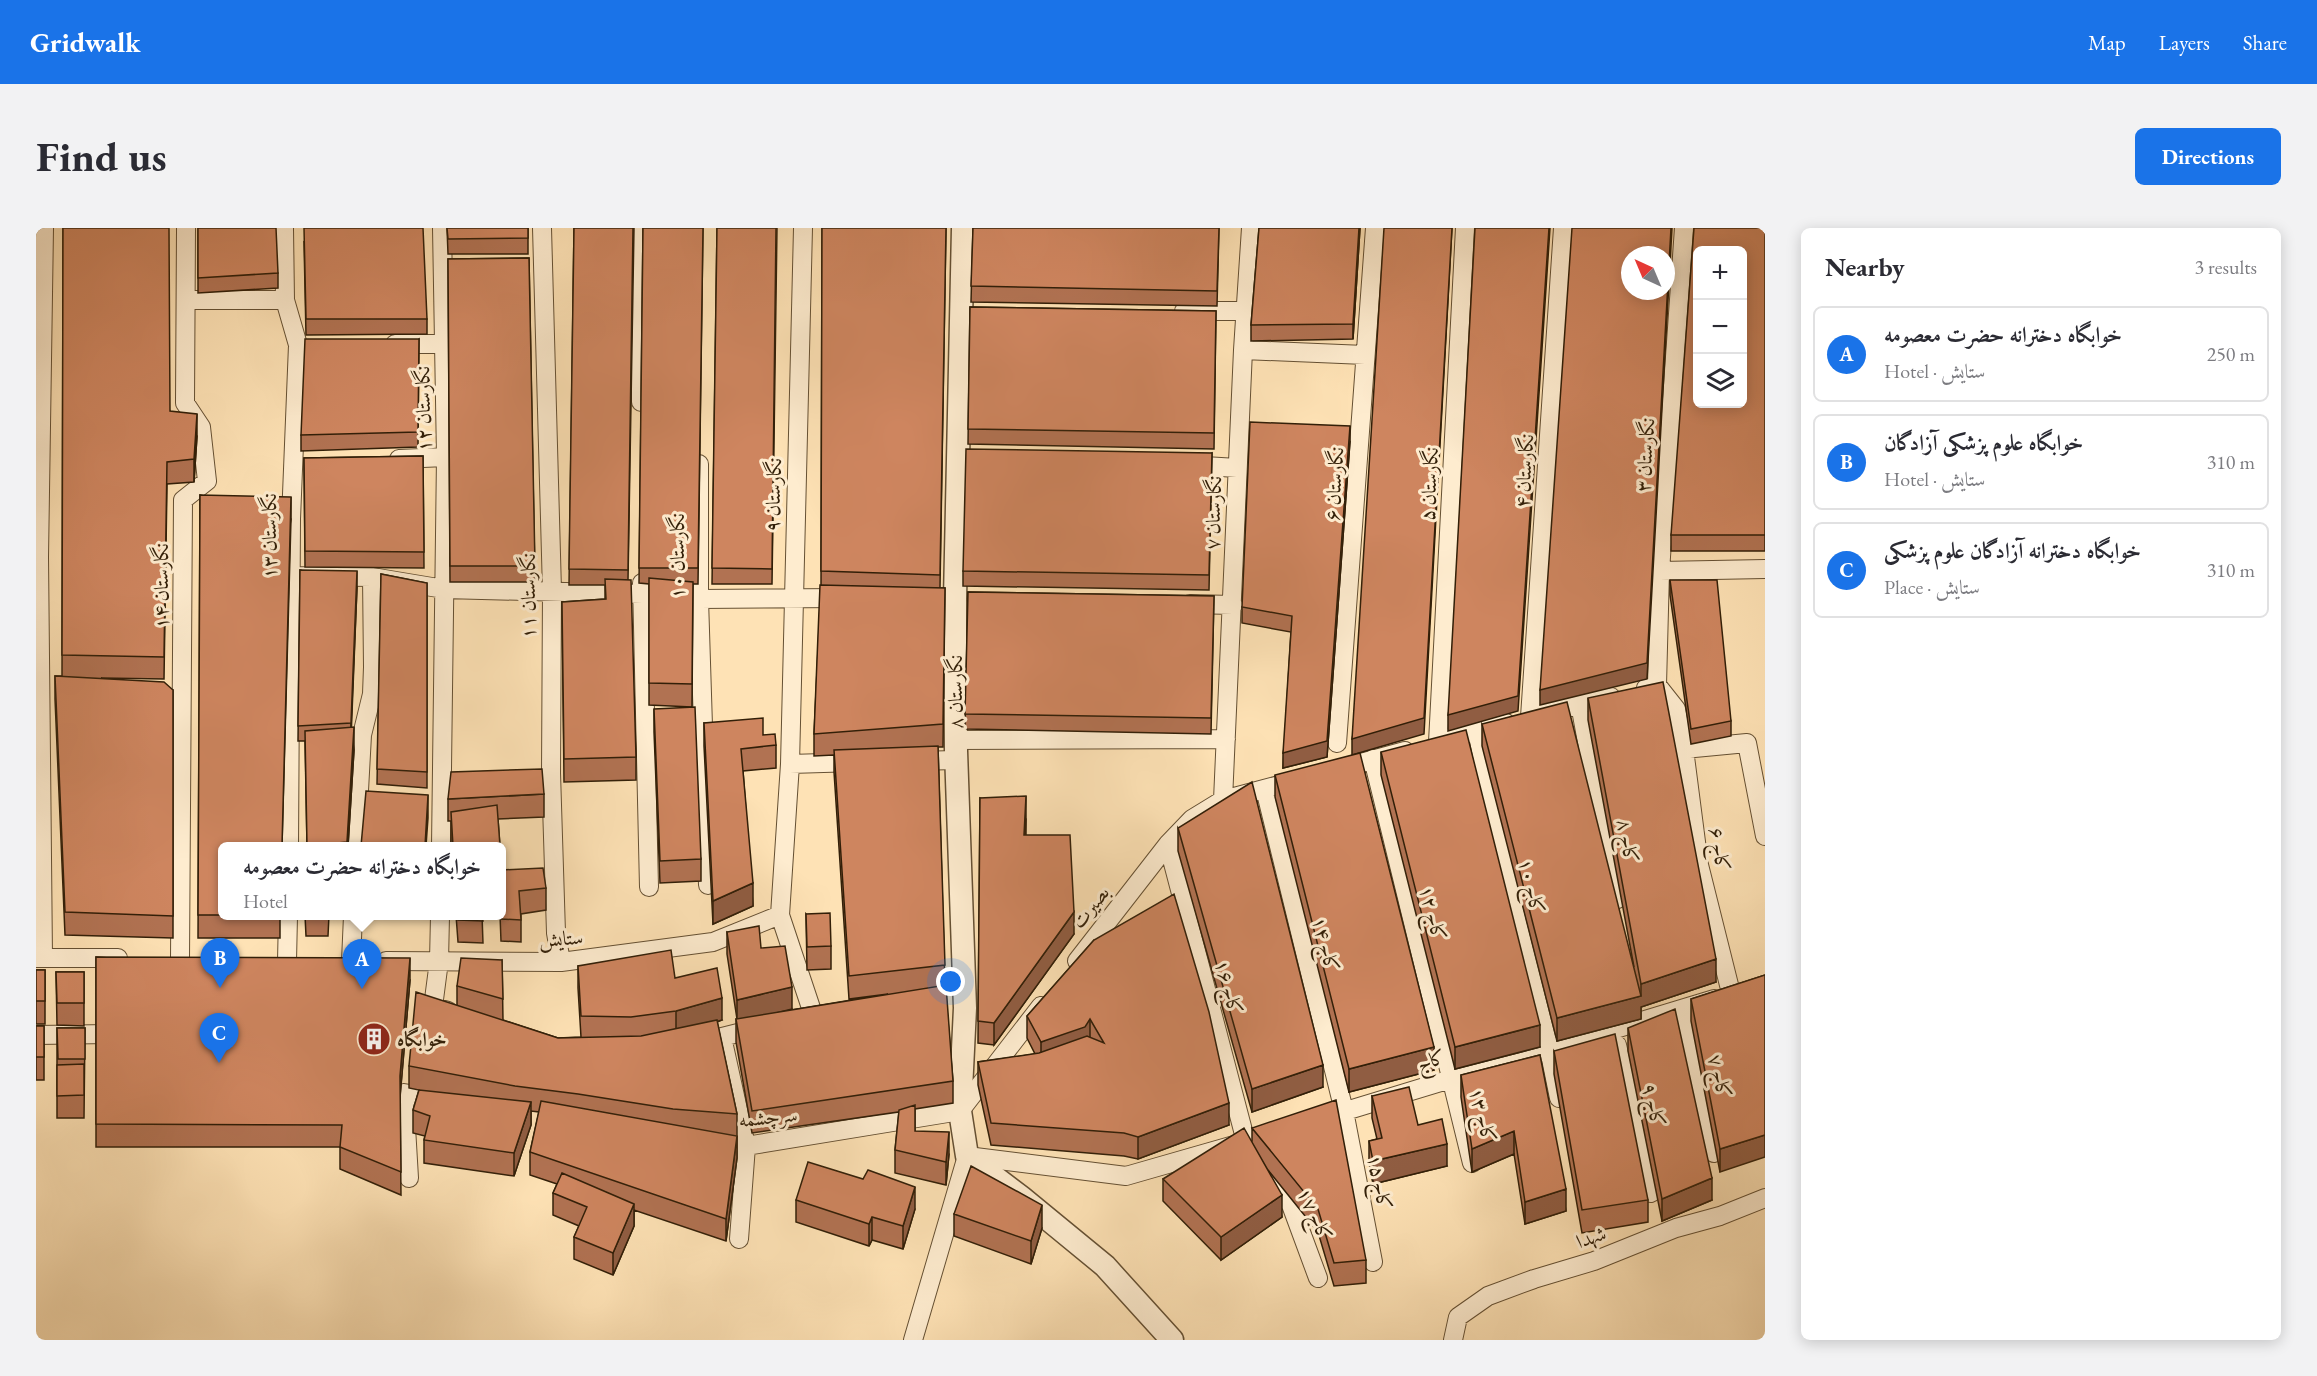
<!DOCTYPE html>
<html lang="en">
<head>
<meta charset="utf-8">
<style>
	:root { --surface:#fff; --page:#f2f2f3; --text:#2b2b33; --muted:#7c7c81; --line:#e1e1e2; --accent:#1a73e8 }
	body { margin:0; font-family:"EB Garamond",Amiri,serif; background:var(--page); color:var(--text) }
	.controls { position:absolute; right:18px; top:18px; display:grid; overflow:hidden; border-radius:9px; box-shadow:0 3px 15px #0003 }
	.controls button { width:54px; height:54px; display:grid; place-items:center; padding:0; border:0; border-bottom:2px solid var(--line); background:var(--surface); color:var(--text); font:30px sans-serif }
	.compass { position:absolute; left:1585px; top:18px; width:54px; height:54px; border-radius:50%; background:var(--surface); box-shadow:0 3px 15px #0003; rotate:316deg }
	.you { position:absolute; left:915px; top:754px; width:21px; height:21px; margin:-15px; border:4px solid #fff; border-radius:50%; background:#1a73e8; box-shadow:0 0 0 9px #1a73e833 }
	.badge { display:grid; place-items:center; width:39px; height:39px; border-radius:50%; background:var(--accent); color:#fff; font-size:20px; font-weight:700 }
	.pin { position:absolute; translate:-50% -50px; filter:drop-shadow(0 2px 3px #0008) }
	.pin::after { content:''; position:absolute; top:32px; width:21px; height:18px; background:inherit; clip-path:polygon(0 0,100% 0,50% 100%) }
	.popup { position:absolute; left:182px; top:614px; width:288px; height:78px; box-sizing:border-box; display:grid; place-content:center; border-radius:9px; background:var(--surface); filter:drop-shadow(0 2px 4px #0005); font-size:20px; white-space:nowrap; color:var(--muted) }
	.popup b { font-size:22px; color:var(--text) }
	.popup::after { content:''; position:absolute; left:50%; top:100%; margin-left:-12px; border:12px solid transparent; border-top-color:var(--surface) }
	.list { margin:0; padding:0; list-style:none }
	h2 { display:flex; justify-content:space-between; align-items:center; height:78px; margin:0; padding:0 24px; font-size:26px }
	h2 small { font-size:20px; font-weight:400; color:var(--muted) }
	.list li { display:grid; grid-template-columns:39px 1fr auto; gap:18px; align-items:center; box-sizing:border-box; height:96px; margin:0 12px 12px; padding:0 12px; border:2px solid var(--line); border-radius:9px }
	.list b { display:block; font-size:22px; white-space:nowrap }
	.list p { margin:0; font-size:20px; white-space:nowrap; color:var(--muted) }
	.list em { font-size:20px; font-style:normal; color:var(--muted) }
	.icon { flex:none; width:33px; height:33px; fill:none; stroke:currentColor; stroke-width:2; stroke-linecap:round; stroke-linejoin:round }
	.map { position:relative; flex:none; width:1729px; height:1112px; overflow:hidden; border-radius:9px }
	header { display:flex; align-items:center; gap:36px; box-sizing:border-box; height:84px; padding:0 30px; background:var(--accent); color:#fff }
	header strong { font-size:28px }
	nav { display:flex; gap:33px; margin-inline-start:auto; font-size:21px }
	.intro { display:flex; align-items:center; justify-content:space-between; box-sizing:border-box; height:144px; padding:0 36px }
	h1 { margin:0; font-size:42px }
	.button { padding:15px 27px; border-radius:9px; background:var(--accent); color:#fff; font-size:21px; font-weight:700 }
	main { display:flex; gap:36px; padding:0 36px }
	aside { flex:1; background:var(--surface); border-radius:9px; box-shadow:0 3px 15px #0003 }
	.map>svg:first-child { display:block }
</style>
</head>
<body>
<header>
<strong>Gridwalk</strong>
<nav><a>Map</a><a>Layers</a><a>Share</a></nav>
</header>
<div class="intro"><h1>Find us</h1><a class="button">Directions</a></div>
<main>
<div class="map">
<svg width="1729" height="1112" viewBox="0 0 1729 1112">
	<rect width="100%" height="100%" fill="#fee2b5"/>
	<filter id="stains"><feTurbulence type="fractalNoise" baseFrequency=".00333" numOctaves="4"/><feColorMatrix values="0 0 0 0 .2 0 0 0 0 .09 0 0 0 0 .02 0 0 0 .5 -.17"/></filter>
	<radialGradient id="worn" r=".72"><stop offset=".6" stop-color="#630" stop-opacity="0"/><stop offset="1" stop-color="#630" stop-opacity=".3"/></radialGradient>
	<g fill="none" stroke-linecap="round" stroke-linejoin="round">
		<defs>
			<path id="minor" d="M248,0L249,72L262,117L255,291L253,618
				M506,0L516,363L515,545L520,705L525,734
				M605,0V174
				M150,72H249
				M1148,83H1209
				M359,116H408
				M1207,122L1329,127
				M363,231L410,229
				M663,236V371L672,657
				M1152,237L1201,240
				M1624,343L1729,341
				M256,348L336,349L408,361L606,366L663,371L808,370
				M606,355L613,659
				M1154,376L1197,377
				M1621,457L1624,343L1648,0
				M1610,460L1621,457L1640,481L1648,521L1663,637L1695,765
				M1544,476L1580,672
				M1508,485L1575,469
				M1494,489L1527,0
				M1441,503L1474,666L1513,821L1523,870
				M1407,512L1470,495
				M1402,514L1429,0
				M1301,515L1339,0
				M1648,521L1711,515L1729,608
				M1337,531L1436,935
				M879,533L920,532V512L1190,511
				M754,536L821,534
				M1303,541L1369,523
				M1229,561L1308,883L1337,1034
				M1187,572L1207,122L1215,0
				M1132,616L1210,914L1255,977L1282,1050
				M320,618L326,507L336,466L337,439L336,349
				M405,618L410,229L406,0
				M744,687L777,786
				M404,688L403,733L397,779L412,783
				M0,730H82
				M7,730L3,329L8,0
				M144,732L147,272L171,253L165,199L149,175L150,0
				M251,733L252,688
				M315,733L317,688
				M350,733L525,734L677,714L744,687L754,536L767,0
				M1041,733L1132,616L1156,591L1187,572L1262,552
				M1646,781L1678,925
				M0,807L75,806
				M686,809L710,918L703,1011
				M661,811L686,809L722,800
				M1581,817L1615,965
				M1280,892L1678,771
				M676,914L710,918L924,883L1005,778
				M373,950L368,865L403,871
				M877,1112L931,928L1090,948L1240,905
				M1417,1112L1422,1089L1452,1068L1498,1051L1558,1033L1640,1000L1684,988L1729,970"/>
			<path id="tertiary" d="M927,0L919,371L920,523L929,780L924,883L931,928L985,969L1069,1038L1136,1112"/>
		</defs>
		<!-- minor casing -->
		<use href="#minor" stroke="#655033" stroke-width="20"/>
		<!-- tertiary casing -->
		<use href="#tertiary" stroke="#655033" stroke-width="25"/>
		<!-- minor -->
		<use href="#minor" stroke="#feeccf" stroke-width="18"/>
		<!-- tertiary -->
		<use href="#tertiary" stroke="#feeccf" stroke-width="22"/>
	</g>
	<!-- wall -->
	<path fill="#b17252" stroke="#321f08" stroke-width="1.5" d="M27,0L134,183L161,208L158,254L131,256L128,451L65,450L137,462V710L29,707L19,471V448H26Z
		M162,0L242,45V60L162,65Z
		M411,0H492V26H412Z
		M538,0H598L592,352L600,529V552L528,554L526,374L569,371V357H533Z
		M607,0H667L662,356H657L656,479L613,477V356L603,355Z
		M681,0H741L736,356H676Z
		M786,0H910L904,360H909L907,519H902L909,757L917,853V875L879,881V903L913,926L910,957L859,945V922L863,884L716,905L700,814V791H701L691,726V704L725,720L756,781L749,783L852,766L813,771L798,544V527L778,528V506L785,357Z
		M937,0H1183L1181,78L935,74Z
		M1223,0H1324L1317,111L1215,113V97Z
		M1729,0V323H1635V307Z
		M268,14L391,91V106L270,107Z
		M493,30L499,354H414L412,31Z
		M934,79L1180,83L1178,221L932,216Z
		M383,111L382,219L265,223V207Z
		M1314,213L1291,529L1247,540L1255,404L1206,395V379Z
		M1176,225L1173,362L927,358V343Z
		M387,228L388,340L269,339L268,230Z
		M164,267L255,291L186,687H244V710H162Z
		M264,342L321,359L315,500L318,522L312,618H271L269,513H262Z
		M345,346L391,355V560L341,556Z
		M1634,352L1695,493V508L1655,516L1634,367Z
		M932,364L1178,368L1175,506L929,501Z
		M1552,470L1680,754L1605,779V791L1521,813L1446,518V496L1598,739L1552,492Z
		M618,481L665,631V653L624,655L618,504Z
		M668,495L727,507L740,517V540L707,543L717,678L677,696L668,518Z
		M1345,524L1504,819L1419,841L1345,547Z
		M1239,547L1398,842L1313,864L1239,569Z
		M508,566V589L462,591L464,618H415V593H412V571Z
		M944,570L990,591V607L1038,706L958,817L942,815Z
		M1142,600L1287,859L1216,884L1142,623Z
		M465,642L510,660V682L485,686V714L465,713L464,687H465Z
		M770,686L795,718V741L771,742Z
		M269,687H293L292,708H270Z
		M420,687H446L447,715L422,714Z
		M1058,712L1193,897L1102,931L1088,928L955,917L942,857V834L999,826L991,810V788Z
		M60,729L374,752L364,868L365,967L304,941V919H60Z
		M466,732L467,792L522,810L545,809L542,760V738L639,750L686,792L681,794L701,886V930L690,1013L598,982V998L577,1047L538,1031V1009L543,998L517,987V965L521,956L494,947V924L503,884L495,883V897L478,948L388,935V912L389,908L377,905V882L383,862L373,860V838L421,777V758Z
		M0,742H9V796H0Z
		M20,744H48V798L21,797Z
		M1729,747L1684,944L1655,793V771Z
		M0,798H8V852H0Z
		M21,800H49L48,890H21Z
		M1592,800L1676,972L1626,993L1592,823Z
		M1518,823L1612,972V994L1546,1005L1518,846Z
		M1504,827L1530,983L1489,996L1478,926L1436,944L1425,869V847Z
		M1336,868L1382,897L1411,938L1337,956L1333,935V913L1341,911L1336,890Z
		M1216,900L1330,1032V1055L1298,1058L1282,1004L1232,942L1246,989L1185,1032L1127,973V951L1216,913Z
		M827,951L879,981L867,1021L836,1012L833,1018L760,994V972Z
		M918,986L1006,1000L995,1036L918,1008Z"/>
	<!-- shaded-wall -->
	<path fill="#905d42" stroke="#321f08" stroke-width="1.5" d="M1323,0H1324L1317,111V96Z
		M1416,0L1388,506L1316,527V511Z
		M1513,0H1514L1482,483L1412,503V487Z
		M1635,0H1636L1611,451L1504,477V462Z
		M161,186V208L158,254V231Z
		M1314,198V213L1291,529L1247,540V525Z
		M255,269V291L246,618Z
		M321,343V359L315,511V495Z
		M318,499V522L312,618H311Z
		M392,567V590L390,618H389Z
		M990,568V591L988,629V607Z
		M717,655V678L677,696V673Z
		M1038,684V706L958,817V795Z
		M374,730V752L364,870V848Z
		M1680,731V754L1605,779V791L1521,813V790L1605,768V756Z
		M756,759V781L701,795V772Z
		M686,770V792L640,806V783Z
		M1054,791V814L1005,837V814Z
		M1504,797V819L1419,841V819Z
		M1398,819V842L1313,864V841Z
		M1287,837V859L1216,884V861Z
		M495,874V897L478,948V925Z
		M1193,875V897L1102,931V909Z
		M1478,903V926L1436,944V921Z
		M913,904V926L910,957V934Z
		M1729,907V929L1684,944V921Z
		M701,908V930L690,1013V991Z
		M1411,916V938L1337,956V933Z
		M1676,950V972L1626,993V971Z
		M879,959V981L867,1021V998Z
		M1530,961V983L1489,996V974Z
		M1246,967V989L1185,1032V1009Z
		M598,976V998L577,1047V1025Z
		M1006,977V1000L995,1036V1013Z
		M836,989V1012L833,1018V996Z"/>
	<!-- building -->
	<path fill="#ce855f" stroke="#321f08" stroke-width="1.5" fill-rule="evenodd" d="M27,0H133L134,183L161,186L158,231L131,234L128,429L26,427Z
		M162,0H240L242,45L162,50Z
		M268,0H387L391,91H270Z
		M411,0H492V10L412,11Z
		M538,0H597L592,342L533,341Z
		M607,0H667L662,340H603Z
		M681,0H740L736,341L676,340Z
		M786,0H910L904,347L785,343Z
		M937,0H1183L1181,63L935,58Z
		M1223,0H1323L1317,96L1215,97Z
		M1348,0H1416L1388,490L1316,511Z
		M1439,0H1513L1482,468L1412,487Z
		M1536,0H1635L1611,435L1504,462ZM1594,27H1630V63H1594Z
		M1658,0H1729V307H1635ZM1662,22H1707V176H1662Z
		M493,30L499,338H414L412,31Z
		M934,79L1180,83L1178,205L932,201Z
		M269,111H383L382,204L265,207Z
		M1214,194L1314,198L1291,513L1247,525L1256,388L1206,379Z
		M930,221L1176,225L1173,347L927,343Z
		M387,228L388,324L269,323L268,230Z
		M164,267L255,269L246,618H186V687H162Z
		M264,342L321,343L315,495L262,498Z
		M345,346L391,355V544L341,541Z
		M613,350L657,354L656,456L613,455Z
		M569,351L595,352L600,529L528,531L526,374L570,371Z
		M1634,352H1681L1695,493L1655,501Z
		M784,357L909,360L907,496L778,506Z
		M932,364L1178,368L1175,490L929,486Z
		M19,448L128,454L137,462V688L29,684Z
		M1627,454L1680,731L1605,756L1552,470Z
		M1531,474L1605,768L1521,790L1446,496Z
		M659,479L665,631L624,633L618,481Z
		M727,490V507L739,506L740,517L705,521L717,655L677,673L668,495Z
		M318,499L311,614L271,618L269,503Z
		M1430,502L1504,797L1419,819L1345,524Z
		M902,518L909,737L813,748L798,522Z
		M1324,525L1398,819L1313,841L1239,547Z
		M506,541L508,566L412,571L415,544Z
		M1216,554L1287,837L1216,861L1142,600Z
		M330,563L392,567L389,618H325Z
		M990,568L988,607H1034L1038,684L958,795L942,793L944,570Z
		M461,577L464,618H417L415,584Z
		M507,640L510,660L483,663L485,692L465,691V642Z
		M1138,666L1173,784L1193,875L1102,909L1088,905L955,895L942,834L1003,825L1051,808L1068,815L1054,791L1049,799L1005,814L991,788L1058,712Z
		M794,685L795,718L771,719L770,686Z
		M422,687H446L447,693L422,692Z
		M723,698L725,720L749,718L756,759L701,772L691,704Z
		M635,722L639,750L681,740L686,770L640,783L595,789L545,788L542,738Z
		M60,729L374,730L364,848L365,944L304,919L306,897L60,896Z
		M425,730L466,732L467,771L421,758Z
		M0,742H9V773H0Z
		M20,744H48V775H21Z
		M1729,747V907L1684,921L1655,771Z
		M910,757L917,853L716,883L700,791Z
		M380,764L522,810L605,808L681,792L701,886L637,881L542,866L479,858L373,838Z
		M1639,781L1676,950L1626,971L1592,800Z
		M0,798H8V829H0Z
		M21,800H49V831H22Z
		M1579,806L1612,972L1546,982L1518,823Z
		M1504,827L1530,961L1489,974L1478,903L1436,921L1425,847Z
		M48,836V867L21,868V837Z
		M1373,859L1382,897L1406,891L1411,916L1337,933L1333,913L1346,910L1336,868Z
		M383,862L495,874L478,925L388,912L394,888L377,882Z
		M1300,872L1330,1032L1298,1035L1282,981L1216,900Z
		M505,873L701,908L690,991L494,924Z
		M879,877V903L913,904L910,934L859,922L863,882Z
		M1208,900L1246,967L1185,1009L1127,951Z
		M772,934L827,951L832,942L879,959L867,998L836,989L833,996L760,972Z
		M935,938L1006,977L995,1013L918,986Z
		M526,945L598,976L577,1025L538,1009L551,979L517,965Z"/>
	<!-- icons -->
	<defs>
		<symbol id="building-disc" viewBox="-11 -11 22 22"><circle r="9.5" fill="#8f2418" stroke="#feeccf"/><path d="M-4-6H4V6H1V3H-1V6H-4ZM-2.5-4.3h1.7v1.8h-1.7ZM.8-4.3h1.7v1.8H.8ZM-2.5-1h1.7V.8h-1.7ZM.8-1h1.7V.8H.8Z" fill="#fff"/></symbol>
	</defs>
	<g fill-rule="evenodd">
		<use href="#building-disc" x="319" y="792" width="38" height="38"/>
	</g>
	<g text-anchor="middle" stroke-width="6" stroke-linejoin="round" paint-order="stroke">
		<!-- street labels -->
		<g font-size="20" fill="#321f08" stroke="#feeccf">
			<text transform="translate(387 181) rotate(-91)" y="7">نگارستان ۱۲</text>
			<text transform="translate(1609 227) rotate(-86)" y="7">نگارستان ۳</text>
			<text transform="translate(1488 243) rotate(-86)" y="7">نگارستان ۴</text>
			<text transform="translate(1298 256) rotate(-86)" y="7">نگارستان ۶</text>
			<text transform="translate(1393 256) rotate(-87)" y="7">نگارستان ۵</text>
			<text transform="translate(737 267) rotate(-88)" y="7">نگارستان ۹</text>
			<text transform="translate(1177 285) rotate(-88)" y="7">نگارستان ۷</text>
			<text transform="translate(233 308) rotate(-90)" y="7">نگارستان ۱۳</text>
			<text transform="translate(641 328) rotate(-90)" y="7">نگارستان ۱۰</text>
			<text transform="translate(125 358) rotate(-90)" y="7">نگارستان ۱۴</text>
			<text transform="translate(492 368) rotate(-90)" y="7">نگارستان ۱۱</text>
			<text transform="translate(919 464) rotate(-90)" y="7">نگارستان ۸</text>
			<text transform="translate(1592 613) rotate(80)" y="7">کاج ۸</text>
			<text transform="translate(1684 621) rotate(81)" y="7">کاج ۶</text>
			<text transform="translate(1496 658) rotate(77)" y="7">کاج ۱۰</text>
			<text transform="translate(1054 679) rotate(-52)" y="7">بصیرت</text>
			<text transform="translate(1397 685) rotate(76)" y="7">کاج ۱۲</text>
			<text transform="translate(525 710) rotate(-3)" y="7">ستایش</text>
			<text transform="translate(1290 716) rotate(76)" y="7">کاج ۱۴</text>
			<text transform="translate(1193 759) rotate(75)" y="7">کاج ۱۶</text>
			<text transform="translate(1395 832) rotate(-17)" y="7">کاج</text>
			<text transform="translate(1684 848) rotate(77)" y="7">کاج ۷</text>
			<text transform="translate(1618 877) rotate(77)" y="7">کاج ۹</text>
			<text transform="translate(1447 887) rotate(76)" y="7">کاج ۱۳</text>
			<text transform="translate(732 889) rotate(-6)" y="7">سرچشمه</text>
			<text transform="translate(1344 954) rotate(79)" y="7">کاج ۱۵</text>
			<text transform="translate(1279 986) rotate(66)" y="7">کاج ۱۷</text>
			<text transform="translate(1555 1009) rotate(-20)" y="7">شهدا</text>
		</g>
		<!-- poi labels -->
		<g font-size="20" font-weight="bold" fill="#321f08" stroke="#feeccf" text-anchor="start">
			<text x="361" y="818">خوابگاه</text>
		</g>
	</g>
	<rect width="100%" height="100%" filter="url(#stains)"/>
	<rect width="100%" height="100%" fill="url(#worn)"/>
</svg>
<div class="controls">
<button>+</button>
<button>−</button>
<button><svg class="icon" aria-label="layers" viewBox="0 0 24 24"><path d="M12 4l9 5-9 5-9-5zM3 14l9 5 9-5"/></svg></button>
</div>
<svg class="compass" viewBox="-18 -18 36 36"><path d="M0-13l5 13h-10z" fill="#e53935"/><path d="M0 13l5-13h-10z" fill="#7c7c81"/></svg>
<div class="you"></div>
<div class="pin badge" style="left:326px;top:761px">A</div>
<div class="popup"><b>خوابگاه دخترانه حضرت معصومه</b>Hotel</div>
<div class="pin badge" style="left:184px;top:760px">B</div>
<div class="pin badge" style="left:183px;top:835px">C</div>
</div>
<aside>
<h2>Nearby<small>3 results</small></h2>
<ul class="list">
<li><span class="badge">A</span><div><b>خوابگاه دخترانه حضرت معصومه</b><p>Hotel · ستایش</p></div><em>250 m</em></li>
<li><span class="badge">B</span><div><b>خوابگاه علوم پزشکی آزادگان</b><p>Hotel · ستایش</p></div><em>310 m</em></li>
<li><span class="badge">C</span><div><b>خوابگاه دخترانه آزادگان علوم پزشکی</b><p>Place · ستایش</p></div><em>310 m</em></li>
</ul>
</aside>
</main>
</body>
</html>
